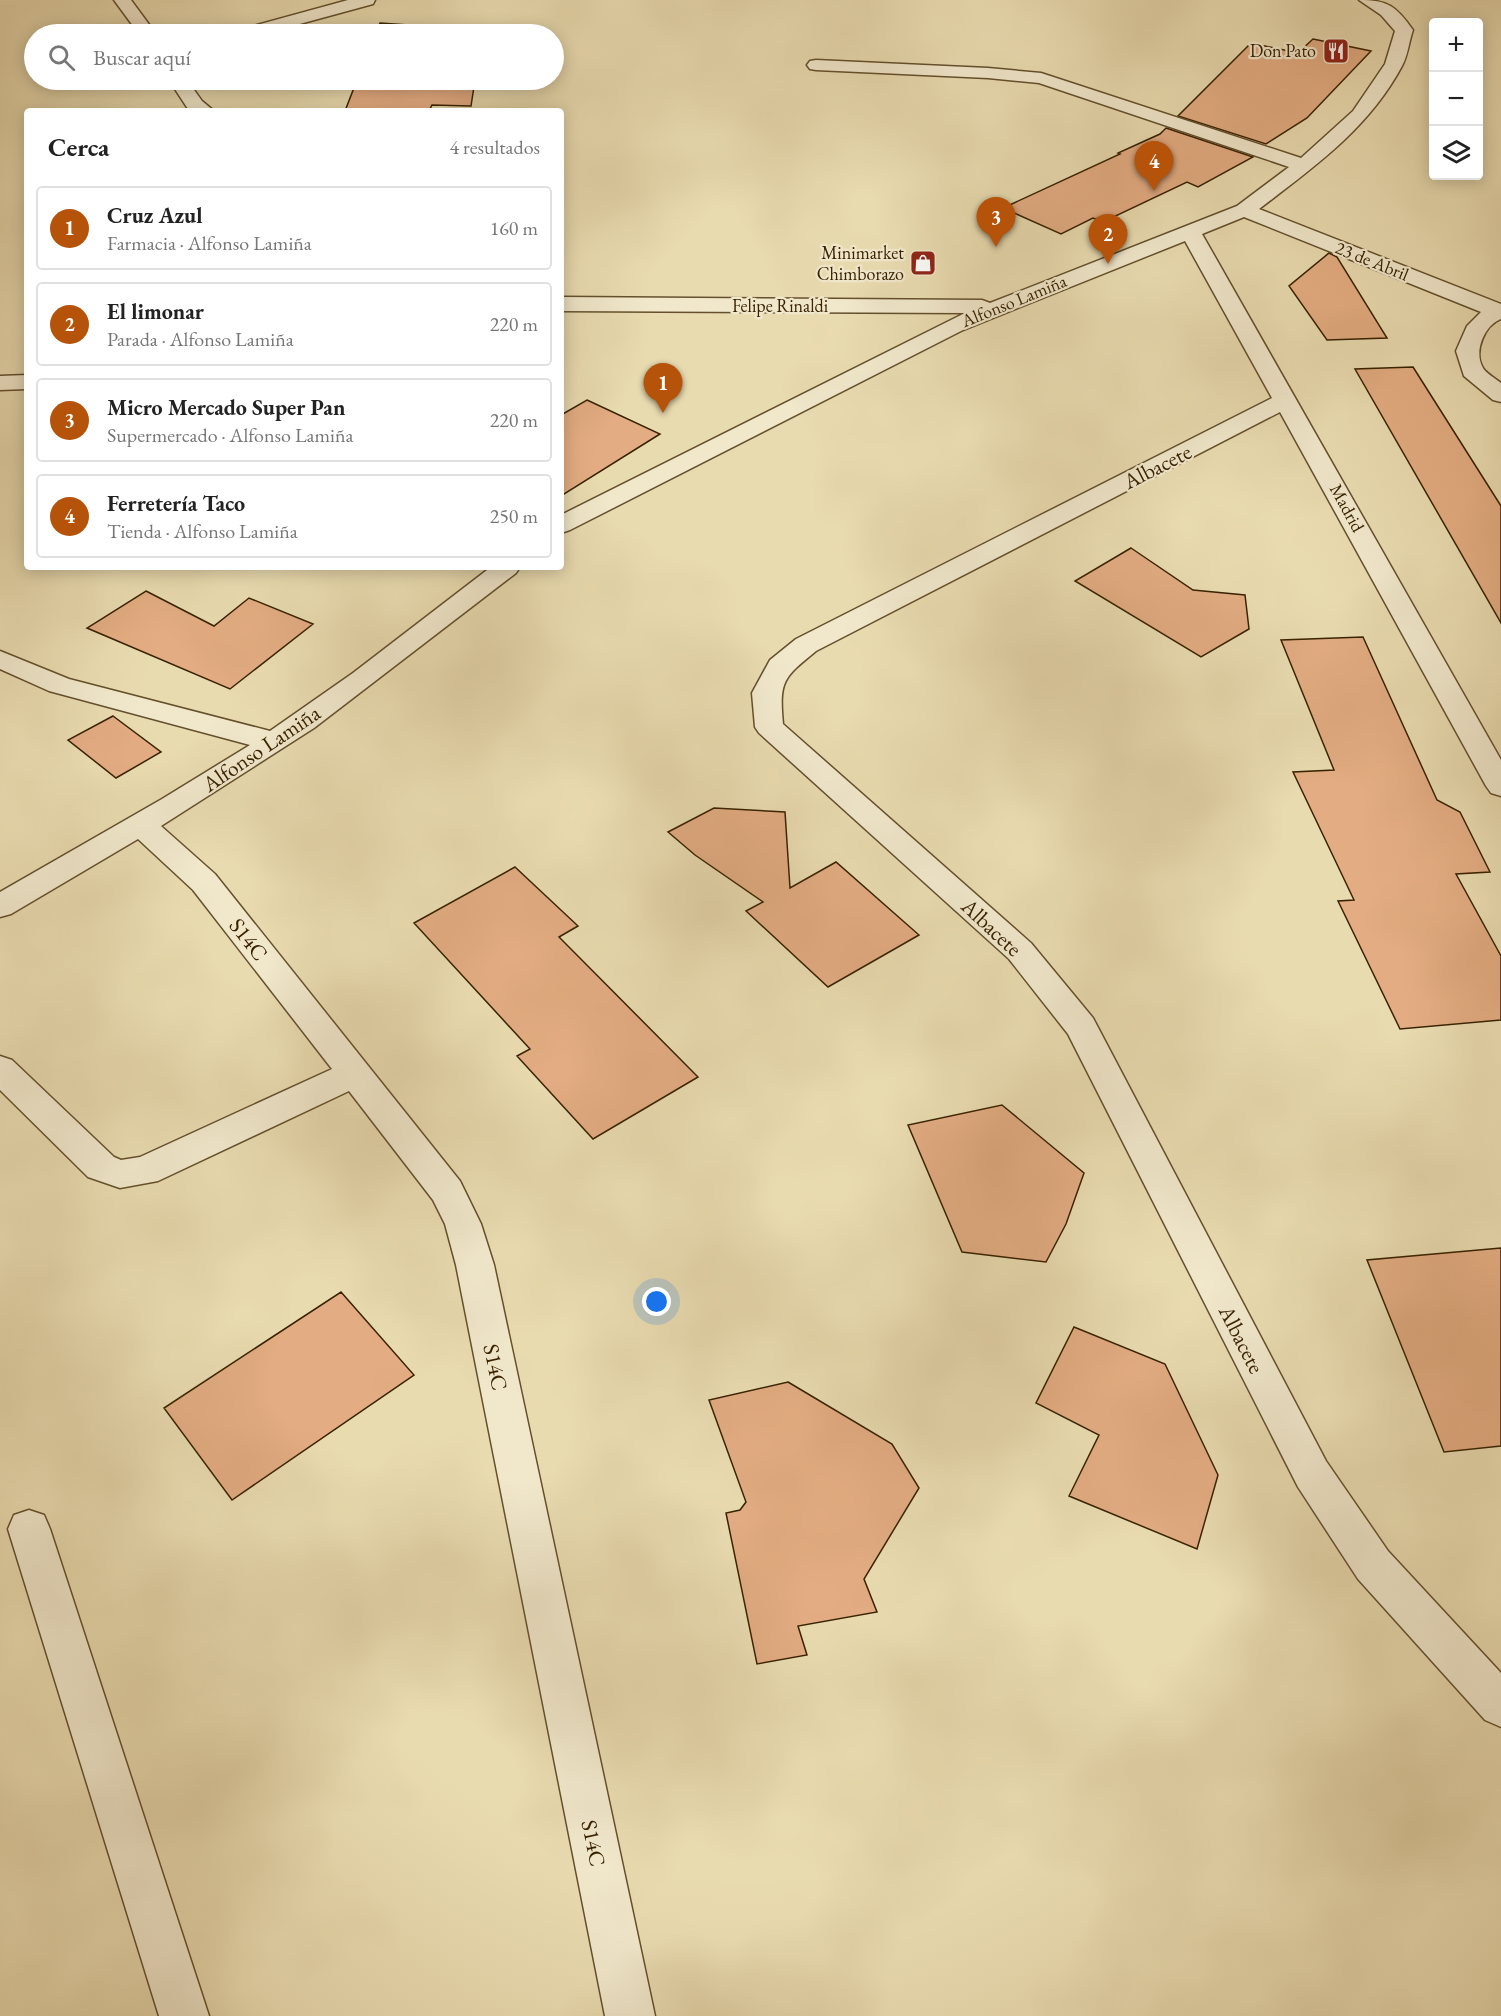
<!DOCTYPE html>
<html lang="es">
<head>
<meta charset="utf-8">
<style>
	:root { --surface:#fff; --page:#f2f2f2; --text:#222; --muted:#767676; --line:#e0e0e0; --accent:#b45309 }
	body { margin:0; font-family:"EB Garamond",serif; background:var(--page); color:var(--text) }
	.controls { position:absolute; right:18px; top:18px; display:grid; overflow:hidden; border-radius:6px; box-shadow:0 3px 15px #0003 }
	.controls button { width:54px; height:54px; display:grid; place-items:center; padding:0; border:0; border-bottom:2px solid var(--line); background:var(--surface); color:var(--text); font:30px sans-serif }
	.you { position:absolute; left:657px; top:1302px; width:21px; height:21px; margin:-15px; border:4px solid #fff; border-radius:50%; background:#1a73e8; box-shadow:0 0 0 9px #1a73e833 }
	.badge { display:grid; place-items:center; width:39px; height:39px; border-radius:50%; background:var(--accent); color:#fff; font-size:20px; font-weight:700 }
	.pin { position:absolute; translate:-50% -50px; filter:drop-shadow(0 2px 3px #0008) }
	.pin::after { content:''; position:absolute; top:32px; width:21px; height:18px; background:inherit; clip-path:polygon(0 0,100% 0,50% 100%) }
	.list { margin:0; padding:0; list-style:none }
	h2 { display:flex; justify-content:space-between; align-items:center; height:78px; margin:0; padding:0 24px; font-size:26px }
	h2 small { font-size:20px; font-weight:400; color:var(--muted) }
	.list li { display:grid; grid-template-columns:39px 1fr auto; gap:18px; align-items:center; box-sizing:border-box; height:84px; margin:0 12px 12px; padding:0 12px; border:2px solid var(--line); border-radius:6px }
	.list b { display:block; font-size:22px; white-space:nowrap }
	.list p { margin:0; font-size:20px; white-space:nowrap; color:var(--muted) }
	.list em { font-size:20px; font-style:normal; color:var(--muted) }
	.icon { flex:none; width:33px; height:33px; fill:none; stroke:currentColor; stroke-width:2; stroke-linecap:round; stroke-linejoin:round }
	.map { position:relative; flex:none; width:1501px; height:2016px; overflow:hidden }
	.search { position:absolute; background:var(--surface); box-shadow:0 3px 15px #0003; left:24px; top:24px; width:540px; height:66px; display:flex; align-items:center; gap:15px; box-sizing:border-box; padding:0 21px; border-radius:33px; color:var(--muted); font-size:22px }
	.panel { position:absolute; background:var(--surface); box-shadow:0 3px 15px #0003; left:24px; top:108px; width:540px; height:462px; border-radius:6px }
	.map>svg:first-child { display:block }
</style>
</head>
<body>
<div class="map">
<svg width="1501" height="2016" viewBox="0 0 1501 2016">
	<rect width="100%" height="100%" fill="#e9dbb0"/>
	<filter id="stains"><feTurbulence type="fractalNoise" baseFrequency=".00333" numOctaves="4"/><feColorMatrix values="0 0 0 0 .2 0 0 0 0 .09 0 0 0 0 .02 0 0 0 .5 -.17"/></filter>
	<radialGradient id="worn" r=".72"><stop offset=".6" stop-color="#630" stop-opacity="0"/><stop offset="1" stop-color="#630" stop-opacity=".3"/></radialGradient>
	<!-- building -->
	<path fill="#e3ac82" stroke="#382200" stroke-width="1.5" d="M380,23L481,30V34H375Z
		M1313,39L1371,51L1307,118L1266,144L1178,116L1251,43L1298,53Z
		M357,80H475L471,106L432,105L429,111H345Z
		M1166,128L1253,157L1198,187L1187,182L1103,222L1093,218L1061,234L1003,208L1120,154L1118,153L1160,134Z
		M1329,253L1337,257L1387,338L1327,340L1289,286Z
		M1413,367L1501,506V623L1355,369Z
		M587,400L660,434L561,496V415Z
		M1131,548L1193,590L1245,595L1249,629L1201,657L1075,581Z
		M146,591L214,626L249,598L313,624L230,689L87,628Z
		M1363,637L1437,800L1460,812L1490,872L1456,874L1501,956V1020L1400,1029L1338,901L1354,900L1293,772L1334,770L1281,640Z
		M113,716L161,752L116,778L68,740Z
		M714,808L785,812L790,888L836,862L919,935L828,987L746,911L763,902L695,855L668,832Z
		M515,867L578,926L559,937L698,1077L593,1139L517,1056L530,1049L414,923Z
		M1002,1105L1084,1173L1066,1224L1046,1262L962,1252L908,1125Z
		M1501,1248V1446L1444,1452L1367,1260Z
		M341,1292L414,1375L232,1500L164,1408Z
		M1074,1327L1165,1364L1218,1475L1197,1549L1069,1496L1099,1435L1036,1403Z
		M788,1382L892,1444L919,1488L864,1579L877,1612L798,1626L807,1655L757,1664L726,1513L740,1510L746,1502L709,1400Z"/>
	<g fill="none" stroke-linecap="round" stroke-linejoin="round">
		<defs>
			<path id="minor" d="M114,0H131L156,34H139Z
				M348,0H375L373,4L263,34H236L239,30Z
				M1359,0C1388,0 1396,6 1413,30C1409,41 1408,55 1402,66C1369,128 1314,167 1259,209L1501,304V319C1485,325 1473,351 1483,368C1486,373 1496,379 1501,383V402L1493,400L1464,376L1456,351L1467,326L1481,312L1244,217L1202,234L1501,760V796L1491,793L1486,786L1280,412L816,651C783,678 779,681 783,724L1031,943L1093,1018L1326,1461L1388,1551L1501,1673V1727L1485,1720L1358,1579L1298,1487L1068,1034L1009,959L759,733L755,727L752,693L770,660L796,639L1272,398L1185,241L963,330L570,530L561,533V515L965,313L561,311V297L982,300L990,303L1237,206L1289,167L1039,83L988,78L816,70L810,69L807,65L810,61L816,60L988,68L1041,73L1301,158L1353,111L1385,64L1395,31L1381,15Z
				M169,80H187L202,101L214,111L188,109Z
				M27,375V389L0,390V376Z
				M491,567H520L516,573L314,728L161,826L215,874L460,1181L481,1224L494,1265L655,2016H605L456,1265L445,1224L433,1200L349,1091L158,1181L120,1188L88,1177L0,1090V1056L12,1060L114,1157L121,1160L140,1157L332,1069L193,890L138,839L11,914L0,917V892L162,799L250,745L49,691L0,669V651L69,679L270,731L353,673Z
				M29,1510L44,1515L50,1529L209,2016H159L8,1529L14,1515Z"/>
		</defs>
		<!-- minor casing -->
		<use href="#minor" stroke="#64502c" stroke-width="3"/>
		<!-- minor -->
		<use href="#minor" fill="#f1e8cc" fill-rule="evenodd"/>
	</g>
	<!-- icons -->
	<defs>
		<symbol id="restaurant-square" viewBox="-11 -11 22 22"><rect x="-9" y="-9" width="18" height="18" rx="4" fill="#8f2418" stroke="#f1e8cc"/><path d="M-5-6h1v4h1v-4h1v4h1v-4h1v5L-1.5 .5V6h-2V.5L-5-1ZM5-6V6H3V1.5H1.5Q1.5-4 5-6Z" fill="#fff"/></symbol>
		<symbol id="shop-square" viewBox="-11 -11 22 22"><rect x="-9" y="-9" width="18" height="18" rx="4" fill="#8f2418" stroke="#f1e8cc"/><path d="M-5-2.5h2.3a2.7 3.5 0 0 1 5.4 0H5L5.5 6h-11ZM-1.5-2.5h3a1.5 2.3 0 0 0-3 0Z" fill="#fff"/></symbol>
	</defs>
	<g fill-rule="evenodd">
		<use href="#restaurant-square" x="1321" y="36" width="30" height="30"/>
		<use href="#shop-square" x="908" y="248" width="30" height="30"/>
	</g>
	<g text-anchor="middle" stroke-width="4.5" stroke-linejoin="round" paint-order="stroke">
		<!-- far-poi labels -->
		<g font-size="18" fill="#382200" stroke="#f1e8cc" text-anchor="end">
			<text x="1316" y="57">Don Pato</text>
			<text x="904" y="259">Minimarket<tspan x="904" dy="21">Chimborazo</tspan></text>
		</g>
		<!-- far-street labels -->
		<g font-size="18" fill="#382200" stroke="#f1e8cc">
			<text transform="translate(1372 261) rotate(22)" y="6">23 de Abril</text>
			<text transform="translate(1014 301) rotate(-22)" y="6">Alfonso Lamiña</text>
			<text x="780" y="312">Felipe Rinaldi</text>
			<text transform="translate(1347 508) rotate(61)" y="6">Madrid</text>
		</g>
		<!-- street labels -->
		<g font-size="22" fill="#382200" stroke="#f1e8cc">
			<text transform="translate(1157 466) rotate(-27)" y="8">Albacete</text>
			<text transform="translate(261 748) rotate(-34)" y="8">Alfonso Lamiña</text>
			<text transform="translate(992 927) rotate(43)" y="8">Albacete</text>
			<text transform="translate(249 939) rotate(52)" y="8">S14C</text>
			<text transform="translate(1242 1339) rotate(63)" y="8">Albacete</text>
			<text transform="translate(496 1367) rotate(78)" y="8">S14C</text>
			<text transform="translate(594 1843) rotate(78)" y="8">S14C</text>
		</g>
	</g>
	<rect width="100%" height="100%" filter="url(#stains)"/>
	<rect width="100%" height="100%" fill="url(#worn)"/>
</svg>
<div class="controls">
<button>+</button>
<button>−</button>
<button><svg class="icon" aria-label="layers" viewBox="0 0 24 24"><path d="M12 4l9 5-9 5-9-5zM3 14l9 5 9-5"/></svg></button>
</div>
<div class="you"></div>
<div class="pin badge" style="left:663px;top:413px">1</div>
<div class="pin badge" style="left:1108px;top:264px">2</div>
<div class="pin badge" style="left:996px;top:247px">3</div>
<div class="pin badge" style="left:1154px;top:191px">4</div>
<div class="search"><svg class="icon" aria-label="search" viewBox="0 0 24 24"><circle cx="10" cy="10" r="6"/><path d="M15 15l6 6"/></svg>Buscar aquí</div>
<section class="panel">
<h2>Cerca<small>4 resultados</small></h2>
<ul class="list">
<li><span class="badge">1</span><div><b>Cruz Azul</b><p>Farmacia · Alfonso Lamiña</p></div><em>160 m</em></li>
<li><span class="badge">2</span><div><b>El limonar</b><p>Parada · Alfonso Lamiña</p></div><em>220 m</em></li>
<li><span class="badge">3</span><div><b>Micro Mercado Super Pan</b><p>Supermercado · Alfonso Lamiña</p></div><em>220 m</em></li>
<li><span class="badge">4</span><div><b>Ferretería Taco</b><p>Tienda · Alfonso Lamiña</p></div><em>250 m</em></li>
</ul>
</section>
</div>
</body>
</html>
